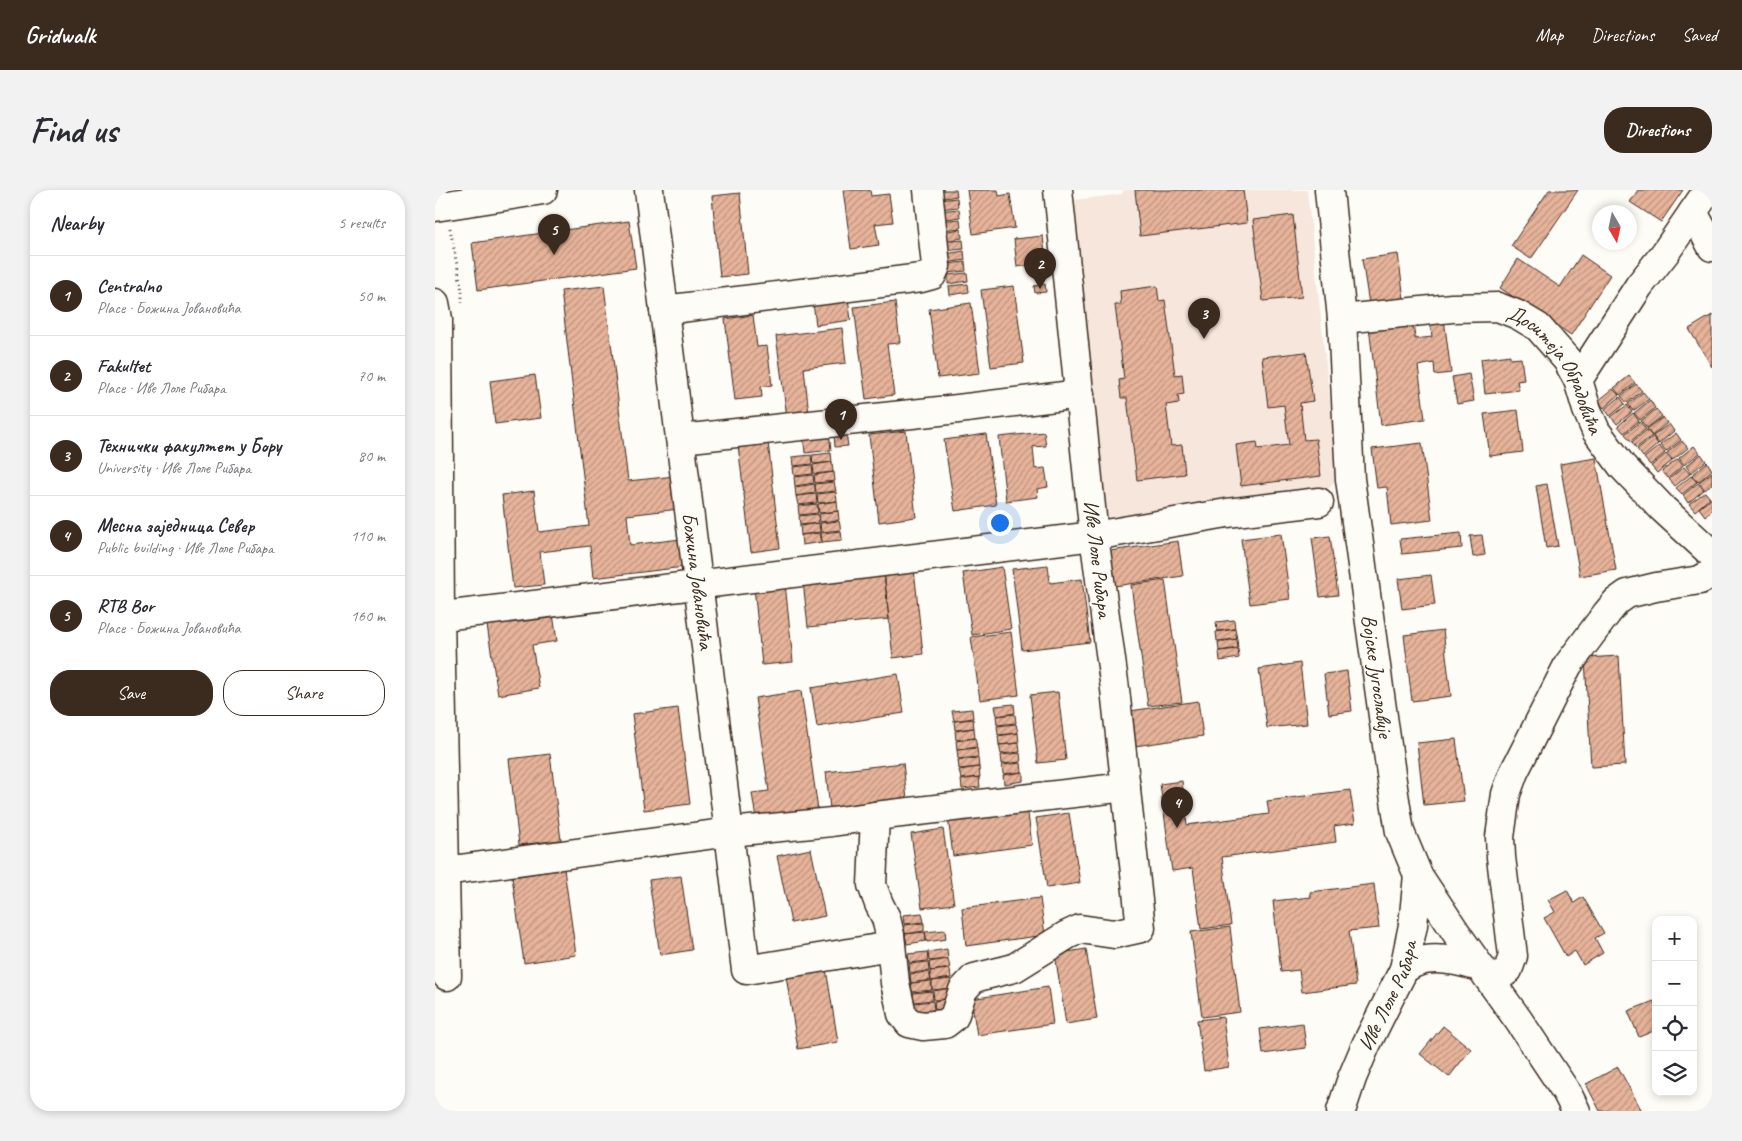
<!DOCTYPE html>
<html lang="en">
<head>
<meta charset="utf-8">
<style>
	:root { --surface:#fff; --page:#f2f2f3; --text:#2b2b33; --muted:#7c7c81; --line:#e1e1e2; --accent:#3b2a1e }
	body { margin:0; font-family:Caveat,sans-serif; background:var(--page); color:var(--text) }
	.controls { position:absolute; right:15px; bottom:15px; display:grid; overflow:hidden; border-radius:10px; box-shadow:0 2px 8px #0003 }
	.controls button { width:45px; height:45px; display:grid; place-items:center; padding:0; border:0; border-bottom:1px solid var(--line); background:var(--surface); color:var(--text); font:25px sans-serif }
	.compass { position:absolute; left:1157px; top:15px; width:45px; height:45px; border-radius:50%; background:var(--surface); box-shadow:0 2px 8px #0003; rotate:171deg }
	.you { position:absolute; left:564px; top:332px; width:18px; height:18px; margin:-12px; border:4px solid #fff; border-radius:50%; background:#1a73e8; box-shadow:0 0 0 8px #1a73e833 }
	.badge { display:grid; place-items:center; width:32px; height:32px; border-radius:50%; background:var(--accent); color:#fff; font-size:16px; font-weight:700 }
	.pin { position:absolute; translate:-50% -41px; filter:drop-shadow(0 1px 2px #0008) }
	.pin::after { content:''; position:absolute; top:26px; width:18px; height:15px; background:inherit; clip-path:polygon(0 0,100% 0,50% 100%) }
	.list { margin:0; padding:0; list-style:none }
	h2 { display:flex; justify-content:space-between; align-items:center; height:65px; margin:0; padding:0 20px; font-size:21px }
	h2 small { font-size:16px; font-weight:400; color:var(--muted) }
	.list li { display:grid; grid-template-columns:32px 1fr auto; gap:15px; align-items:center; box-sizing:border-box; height:80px; padding:0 20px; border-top:1px solid var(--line) }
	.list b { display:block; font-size:19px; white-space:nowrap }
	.list p { margin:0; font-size:16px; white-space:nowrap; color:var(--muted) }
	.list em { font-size:16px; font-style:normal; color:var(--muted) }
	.actions { display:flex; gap:10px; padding:15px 20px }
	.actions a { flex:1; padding:11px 0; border:1px solid var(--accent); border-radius:20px; text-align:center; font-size:18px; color:var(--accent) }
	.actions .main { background:var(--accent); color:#fff }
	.icon { flex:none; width:28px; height:28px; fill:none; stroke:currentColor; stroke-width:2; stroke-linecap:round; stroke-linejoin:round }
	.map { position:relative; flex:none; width:1277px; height:921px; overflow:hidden; border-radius:20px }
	header { display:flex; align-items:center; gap:30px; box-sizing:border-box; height:70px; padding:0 25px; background:var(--accent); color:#fff }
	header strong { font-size:24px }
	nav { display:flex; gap:28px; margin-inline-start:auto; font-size:18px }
	.intro { display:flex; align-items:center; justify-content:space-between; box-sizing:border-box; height:120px; padding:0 30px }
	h1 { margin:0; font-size:35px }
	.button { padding:12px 22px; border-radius:20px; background:var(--accent); color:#fff; font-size:18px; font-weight:700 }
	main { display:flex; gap:30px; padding:0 30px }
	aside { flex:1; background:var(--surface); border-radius:20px; box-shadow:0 2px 8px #0003 }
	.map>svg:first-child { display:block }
</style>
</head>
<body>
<header>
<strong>Gridwalk</strong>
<nav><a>Map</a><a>Directions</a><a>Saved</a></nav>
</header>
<div class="intro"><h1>Find us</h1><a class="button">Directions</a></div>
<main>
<aside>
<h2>Nearby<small>5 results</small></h2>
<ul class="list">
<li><span class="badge">1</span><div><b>Centralno</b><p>Place · Божина Јовановића</p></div><em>50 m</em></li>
<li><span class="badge">2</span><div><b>Fakultet</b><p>Place · Иве Лоле Рибара</p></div><em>70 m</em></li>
<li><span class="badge">3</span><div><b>Технички факултет у Бору</b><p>University · Иве Лоле Рибара</p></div><em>80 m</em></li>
<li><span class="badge">4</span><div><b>Месна заједница Север</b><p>Public building · Иве Лоле Рибара</p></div><em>110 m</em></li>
<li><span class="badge">5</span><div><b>RTB Bor</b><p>Place · Божина Јовановића</p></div><em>160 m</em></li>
</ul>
<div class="actions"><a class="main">Save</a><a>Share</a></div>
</aside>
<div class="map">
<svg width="1277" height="921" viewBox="0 0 1277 921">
	<defs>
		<pattern id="building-hatch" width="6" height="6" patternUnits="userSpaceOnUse" patternTransform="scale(1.25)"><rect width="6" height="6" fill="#e7b39a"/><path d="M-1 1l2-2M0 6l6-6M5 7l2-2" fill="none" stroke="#bc927d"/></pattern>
	</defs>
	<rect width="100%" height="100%" fill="#fdfcf7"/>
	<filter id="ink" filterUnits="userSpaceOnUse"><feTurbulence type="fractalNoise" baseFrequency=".02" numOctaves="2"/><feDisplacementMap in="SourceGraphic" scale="10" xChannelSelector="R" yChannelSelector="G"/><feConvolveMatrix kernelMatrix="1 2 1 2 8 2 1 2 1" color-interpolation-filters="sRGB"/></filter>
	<g filter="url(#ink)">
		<!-- built -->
		<path fill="#f6e6db" d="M689,0H872L903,286L895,298L671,327L633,11L687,4Z"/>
		<!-- building -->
		<path fill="url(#building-hatch)" stroke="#3b2a1e" d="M408,0H435L436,6L454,4L458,32L440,34L444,55L416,59Z
			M501,0H521L522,6L503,9Z
			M532,0H563L564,6L575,4L580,38L538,44Z
			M700,0H808L812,33L705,46Z
			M1114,0H1143L1096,69L1076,56Z
			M1203,0H1248L1226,32L1195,12Z
			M305,3L313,84L285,87L277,6Z
			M522,8L523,17L504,19L503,10Z
			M524,19L525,27L505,30L504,21Z
			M858,25L867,107L828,111L818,30Z
			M525,29L526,38L507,40L505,31Z
			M194,31L201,78L43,100L37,53Z
			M526,39L527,48L508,51L507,42Z
			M608,46L611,73L582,77L579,49Z
			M528,50L529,59L509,61L508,52Z
			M529,61L530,70L511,73L510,64Z
			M963,64L969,109L934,114L927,69Z
			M1146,65L1175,85L1136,145L1065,98L1083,69L1125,97Z
			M530,72L531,81L512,83L511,74Z
			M532,83L533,91L513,94V85Z
			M533,94L534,102L515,105L514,96Z
			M610,94L611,102L600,103L599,96Z
			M169,96L193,291L240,286L244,319L192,325L195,355L246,349L249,377L158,388L155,356L105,362L109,395L78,398L67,305L99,301L104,342L154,336L126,101Z
			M579,96L589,173L556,177L546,100Z
			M722,96L724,111L730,110L740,185L747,184L749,204L743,205L744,213L731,215L736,256L747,255L750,284L702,290L692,208H686L684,190L689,189L680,115H686L685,101Z
			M413,108L416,130L381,135L378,113Z
			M460,112L465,153L452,154L459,205L431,209L419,117Z
			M536,113L545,183L503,188L494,119Z
			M318,125L322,157L332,156L337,195L326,197L327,207L300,210L290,129Z
			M1277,125V177L1254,139Z
			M1009,129L1016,183L1000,185L999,173L983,176L990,229L946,235L934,137L978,131L980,149L997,147L995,131Z
			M407,138L411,173L369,178L374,224L352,227L341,146Z
			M871,162L878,211L865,213L869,250L881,249L886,286L806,296L801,255L822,252L823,259L854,255L849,215L833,217L827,167Z
			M1075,165V169L1086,168L1089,190L1082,191L1084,200L1050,204L1046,169Z
			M1034,184L1039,211L1022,214L1017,187Z
			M100,185L106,228L60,234L55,191Z
			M1194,186L1200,193L1185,205L1179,198Z
			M1201,194L1207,201L1192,213L1186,206Z
			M1178,199L1184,205L1169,218L1163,211Z
			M1208,202L1214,209L1198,221L1193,214Z
			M1185,207L1190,214L1175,226L1170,219Z
			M1215,210L1220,218L1205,230L1199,223Z
			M1192,215L1197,222L1182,234L1176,227Z
			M1221,219L1227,226L1212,238L1206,231Z
			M1083,220L1088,262L1055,266L1049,224Z
			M1198,223L1204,231L1189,243L1183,236Z
			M1228,227L1232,233L1217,246L1212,239Z
			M1205,232L1211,239L1196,251L1190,244Z
			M1234,234L1239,241L1224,254L1218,246Z
			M1212,240L1217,246L1201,258L1197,252Z
			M471,241L481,327L444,332L434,245Z
			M394,242L396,260L370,263L368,245Z
			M609,242L611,256L598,257L600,279L610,278L613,297L602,299L603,307L571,311L564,247Z
			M411,243L413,256L400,257L399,244Z
			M1241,243L1246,250L1231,262L1225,255Z
			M551,244L561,315L520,321L509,250Z
			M1218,247L1223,254L1208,267L1202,259Z
			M1247,251L1253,258L1238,270L1232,263Z
			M333,252L345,358L316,362L303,255Z
			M987,253L997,330L956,335L952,297L942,298L937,259Z
			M1224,256L1230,263L1215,275L1209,268Z
			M1259,256L1265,263L1249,275L1244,268Z
			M396,263L397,272L378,274L377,265Z
			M1231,264L1237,271L1222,283L1216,276Z
			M1266,264L1271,271L1256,283L1251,276Z
			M376,265L377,274L358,276L357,267Z
			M1161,268L1181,380L1145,386L1125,274Z
			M1243,269L1248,276L1233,288L1227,281Z
			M397,272L398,282L379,284L378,275Z
			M1272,272L1277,280L1263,292L1257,285Z
			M377,275L378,284L359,286L358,277Z
			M1249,277L1255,284L1240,296L1234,289Z
			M399,282L400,291L380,293L379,285Z
			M1277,282V294L1270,300L1264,292Z
			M378,285L379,293L360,296L359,287Z
			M1256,286L1262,292L1247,304L1241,298Z
			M399,292L401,301L381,303L380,294Z
			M1263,293L1269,300L1253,313L1248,305Z
			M380,294V303L361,306L360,297Z
			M1112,294L1123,356L1111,358L1101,296Z
			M401,302L402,311L383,313L382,304Z
			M1270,302L1275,308L1260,321L1254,314Z
			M381,304L382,313L363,315L361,306Z
			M1277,308V320L1270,326L1264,318Z
			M402,311L403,321L384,323L383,314Z
			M382,314L383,323L364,325L363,316Z
			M403,321L404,330L385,332L384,324Z
			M383,324L384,333L365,335L364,326Z
			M404,331L406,340L386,342L385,333Z
			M384,333L385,342L366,345L365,336Z
			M406,341L407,350L387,352L386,343Z
			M385,343L387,352L367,355L366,345Z
			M1026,343L1027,358L967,364L965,349Z
			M846,344L855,409L815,414L806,349Z
			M1047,345L1050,365L1038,367L1035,346Z
			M895,346L903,405L885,407L877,348Z
			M743,351L748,386L680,396L675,361Z
			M613,375L615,393L647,389L655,452L587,460L577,379Z
			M567,377L576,439L537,445L528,383Z
			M479,379L488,464L458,468L449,382Z
			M449,382L454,429L373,437L368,391Z
			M996,385L1000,415L967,419L963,389Z
			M730,390L747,512L713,516L696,395Z
			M350,393L358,472L327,475L319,397Z
			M118,424L122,451L97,455L104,498L63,505L52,435Z
			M799,430L800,439L782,441L781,432Z
			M800,439L802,449L782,451L781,442Z
			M1008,440L1016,506L977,511L969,445Z
			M576,442L584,505L545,510L536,447Z
			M802,449L803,458L784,461L783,452Z
			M803,459L804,468L785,471L784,461Z
			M1184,466L1190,575L1156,577L1150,468Z
			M865,473L872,534L832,538L824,479Z
			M912,481L917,521L894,524L889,484Z
			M463,484L469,523L382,537L376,498Z
			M366,501L383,620L321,629L317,603L334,601L320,508Z
			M623,502L631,570L603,573L595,505Z
			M763,511L768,546L700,556L695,521Z
			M579,514L580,523L562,526L560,516Z
			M243,518L255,614L209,620L197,524Z
			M537,519L538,528L519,531L517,521Z
			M580,524L581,533L562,535L561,526Z
			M538,529L539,538L520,540L519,531Z
			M581,534L583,543L563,545L562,536Z
			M539,538L540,548L521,550L520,541Z
			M583,543L584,553L564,555L563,546Z
			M540,548L542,557L522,560L521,551Z
			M1021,549L1029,611L989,615L982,553Z
			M584,553L585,562L566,564L564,555Z
			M542,558L543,567L523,569L522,560Z
			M585,563L586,572L567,574L566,565Z
			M115,564L126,650L84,655L74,569Z
			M543,568L544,577L524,579L523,570Z
			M468,573L472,610L395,619L391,582Z
			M586,573L587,582L568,584L567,575Z
			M544,577L545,587L526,589L524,580Z
			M588,582V591L569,594L568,585Z
			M544,587L545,597L527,599L526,590Z
			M747,591L752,635L834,624L832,611L915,600L920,633L899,636L901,652L787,667L796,735L766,739L758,678L737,681L725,594Z
			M592,616L597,655L518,666L513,627Z
			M634,623L645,693L612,698L601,628Z
			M508,639L519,714L487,718L476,644Z
			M376,659L390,726L356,733L342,666Z
			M129,679L141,765L89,773L77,687Z
			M246,686L257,760L225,765L214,690Z
			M939,694L944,738L914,741L921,795L867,802L864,780L846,782L838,711L876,707L875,702Z
			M1132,700L1139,713L1148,707L1169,743L1160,748L1168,763L1148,775L1140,761L1131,767L1109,728L1120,722L1113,710Z
			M605,708L610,745L531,756L527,718Z
			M487,723L489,732L469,734L468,725Z
			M489,733V741L470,744L469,735Z
			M795,737L805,822L767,827L756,742Z
			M510,740L511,749L492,752L490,742Z
			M490,742L491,751L472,754L470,744Z
			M512,759L513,769L494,771L493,762Z
			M651,759L662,829L631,834L620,764Z
			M492,762L493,771L474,773L473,764Z
			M513,769L515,778L495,781L494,772Z
			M493,772L494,781L475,783L474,774Z
			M391,779L403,852L363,859L351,786Z
			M515,779L516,788L496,791L495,781Z
			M494,782L496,790L476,793L475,784Z
			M516,789L517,798L497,800V791Z
			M496,791L497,800L477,802L476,793Z
			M613,797L618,834L542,845L536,809Z
			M517,798L518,808L499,810L498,801Z
			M497,801L498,810L479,812L478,803Z
			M518,808L519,817L500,820L499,811Z
			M498,811L499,820L480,822L479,813Z
			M1219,811L1221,815V840L1204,847L1193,821Z
			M788,827L794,877L769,881L762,830Z
			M868,833L871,858L828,864L825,839Z
			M1008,836L1036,859L1014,887L985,864Z
			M1183,877L1207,921H1165L1151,894Z"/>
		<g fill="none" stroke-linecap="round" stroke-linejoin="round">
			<defs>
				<g id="minor">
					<path id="s1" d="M214,0C245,260 281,520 311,780L456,756"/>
					<path id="s2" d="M894,0L907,129L915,289L957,591L965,642L983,685L1026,750L1084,831L1132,903L1141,921"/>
					<path d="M0,17L108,0"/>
					<path d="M1258,22L1277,57"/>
					<path d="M0,113L3,129L5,426L12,786"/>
					<path d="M229,120L486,88L497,85L501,76L493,0"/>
					<path id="s3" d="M907,129L1017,118L1063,117L1083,125L1103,137L1132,170L1143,190L1152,220L1161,241L1187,276L1228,319L1277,364"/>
					<path d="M1143,190L1204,96L1230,63L1273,0"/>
					<path d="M246,249L523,219L645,204"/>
					<path d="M0,427L659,346L792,323L884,312"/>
					<path d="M440,626L437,695L444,714L451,728L455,745L460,793L467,824L474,833L488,836L510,834L519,827L528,800L539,788L579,778L632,745L645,739L679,744L706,738L680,499L659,346L623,0"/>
					<path d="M10,681L295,642L397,632L440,626L691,597"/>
					<path d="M969,779C973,777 978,773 983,772C1000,765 1028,772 1045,777"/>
					<path d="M1057,793L1073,780L1078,766L1066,667L1065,647L1071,604L1079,582L1133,475L1172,423L1181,412L1192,404L1221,397L1265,390L1277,383"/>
					<path id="s4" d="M906,921L917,888L931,855L969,779L978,735L983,685"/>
				</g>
			</defs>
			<!-- minor casing -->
			<use href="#minor" stroke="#3b2a1e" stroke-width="31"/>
			<!-- path -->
			<path stroke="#3b2a1e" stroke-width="3" stroke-dasharray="1 4" stroke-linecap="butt" d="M15,38L27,101V116"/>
			<!-- minor -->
			<use href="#minor" stroke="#fdfcf7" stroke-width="28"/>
		</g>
	</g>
	<g text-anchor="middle" stroke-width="5" stroke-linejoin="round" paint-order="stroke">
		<!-- street labels -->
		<g font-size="21" fill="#3b2a1e" stroke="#fdfcf7">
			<text dy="7" stroke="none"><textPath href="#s3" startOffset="246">Доситеја Обрадовића</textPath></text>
			<text transform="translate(663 369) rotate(83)" y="7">Иве Лоле Рибара</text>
			<text dy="7" stroke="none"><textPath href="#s1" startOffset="394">Божина Јовановића</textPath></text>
			<text dy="7" stroke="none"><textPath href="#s2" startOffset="489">Војске Југославије</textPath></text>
			<text dy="7" stroke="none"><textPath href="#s4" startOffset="125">Иве Лоле Рибара</textPath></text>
		</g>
	</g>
</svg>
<div class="controls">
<button>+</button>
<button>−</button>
<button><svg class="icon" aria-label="locate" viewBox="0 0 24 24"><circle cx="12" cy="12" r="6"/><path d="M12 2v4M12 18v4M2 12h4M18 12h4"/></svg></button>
<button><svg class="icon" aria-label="layers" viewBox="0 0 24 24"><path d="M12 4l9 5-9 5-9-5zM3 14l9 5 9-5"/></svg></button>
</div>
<svg class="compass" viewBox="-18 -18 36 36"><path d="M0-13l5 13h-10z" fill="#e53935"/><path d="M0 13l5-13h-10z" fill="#7c7c81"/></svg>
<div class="you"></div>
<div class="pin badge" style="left:406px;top:250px">1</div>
<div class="pin badge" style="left:605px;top:99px">2</div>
<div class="pin badge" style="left:769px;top:149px">3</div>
<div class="pin badge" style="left:742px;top:638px">4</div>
<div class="pin badge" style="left:119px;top:65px">5</div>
</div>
</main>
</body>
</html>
